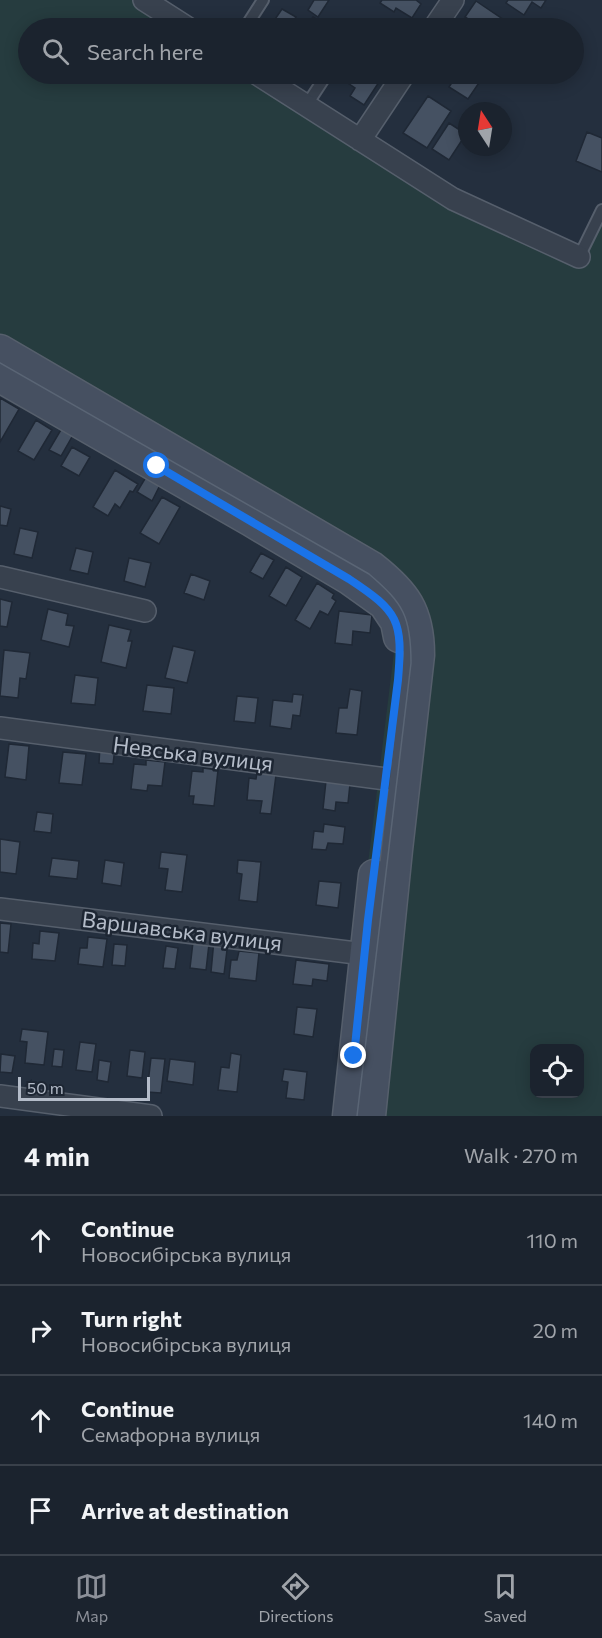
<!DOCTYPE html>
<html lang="en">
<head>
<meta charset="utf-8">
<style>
	:root { --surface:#1b232e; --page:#242b36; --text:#f1f3f6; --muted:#a0a4aa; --line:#39404a; --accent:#8c9099 }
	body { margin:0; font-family:Commissioner,sans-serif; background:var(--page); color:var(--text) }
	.controls { position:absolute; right:18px; bottom:18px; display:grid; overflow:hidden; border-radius:12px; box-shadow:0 3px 15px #0003 }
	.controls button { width:54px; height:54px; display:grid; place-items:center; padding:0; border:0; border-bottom:2px solid var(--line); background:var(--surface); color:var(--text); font:30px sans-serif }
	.compass { position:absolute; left:458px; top:102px; width:54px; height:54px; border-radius:50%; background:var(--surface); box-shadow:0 3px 15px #0003; rotate:348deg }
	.scale { position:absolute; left:18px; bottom:15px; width:132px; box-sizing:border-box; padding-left:6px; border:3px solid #b4bcc9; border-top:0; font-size:16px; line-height:21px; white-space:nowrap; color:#b4bcc9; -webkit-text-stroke:4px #1d2633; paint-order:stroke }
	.stop { position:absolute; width:18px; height:18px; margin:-14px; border:4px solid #1a73e8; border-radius:50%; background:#fff }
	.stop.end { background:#1a73e8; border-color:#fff; box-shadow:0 2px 6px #0008 }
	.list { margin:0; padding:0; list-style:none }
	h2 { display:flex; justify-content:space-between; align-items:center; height:78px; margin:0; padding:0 24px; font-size:26px }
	h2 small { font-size:20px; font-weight:400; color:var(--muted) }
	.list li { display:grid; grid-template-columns:39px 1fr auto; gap:18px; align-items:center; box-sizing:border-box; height:90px; padding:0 24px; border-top:2px solid var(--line) }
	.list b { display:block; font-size:22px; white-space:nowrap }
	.list p { margin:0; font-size:20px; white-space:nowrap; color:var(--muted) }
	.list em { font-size:20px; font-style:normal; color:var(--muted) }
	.icon { flex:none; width:33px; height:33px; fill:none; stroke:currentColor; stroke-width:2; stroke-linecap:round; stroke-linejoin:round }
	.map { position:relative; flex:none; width:602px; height:1116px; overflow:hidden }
	.search { position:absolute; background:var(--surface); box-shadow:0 3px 15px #0003; left:18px; right:18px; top:18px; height:66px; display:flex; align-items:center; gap:15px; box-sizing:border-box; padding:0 21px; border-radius:33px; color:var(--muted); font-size:22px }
	.sheet { height:438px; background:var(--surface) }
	nav { display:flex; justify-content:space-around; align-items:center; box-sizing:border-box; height:84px; border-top:2px solid var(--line); background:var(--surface); font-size:16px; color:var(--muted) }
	nav a { display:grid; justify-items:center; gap:3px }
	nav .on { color:var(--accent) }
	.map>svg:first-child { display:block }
</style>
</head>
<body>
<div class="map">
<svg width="602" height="1116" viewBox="0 0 602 1116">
	<rect width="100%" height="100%" fill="#242f3e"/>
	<!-- green -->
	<path fill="#263c3f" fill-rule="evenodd" d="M0,0H144L188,28H28V74H257L306,106L579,257L602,210V1116H337L394,652L391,625L378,598L0,377ZM534,1048H580V1094H534Z"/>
	<!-- building -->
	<path fill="#455162" stroke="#1f2835" stroke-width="1.5" d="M314,0H329L318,17L308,10Z
		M382,0H416L421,4L412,18L396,8L394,12L380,3Z
		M508,0H546L541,8L532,2L524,15L506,3Z
		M476,1L507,22L502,28H477L479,26L465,17Z
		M282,9L296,17L288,28H269Z
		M313,17L331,28H305Z
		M345,74H366L379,82L364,105L350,96L355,88L342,79Z
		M447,74H485L468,99L449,87L453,81L445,76Z
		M428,96L451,111L427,148L403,133Z
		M449,123L466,134L449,160L432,149Z
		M587,132L602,138V172L576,161Z
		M0,398L19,409L0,442Z
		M36,420L52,430L34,460L18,451Z
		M62,428L73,435L61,456L49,450Z
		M72,447L90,457L79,476L61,466Z
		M115,470L138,484L133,492L130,491L120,508L115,504L108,516L93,507Z
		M146,477L160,485L152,501L137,492Z
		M162,497L180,507L159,544L140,533Z
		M0,506L11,509L7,526L0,525Z
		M20,528L38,532L32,558L14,554Z
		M76,548L93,552L88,574L70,570Z
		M261,553L274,560L263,579L250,572Z
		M129,558L151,563L145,587L124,581Z
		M286,567L302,577L286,606L269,596Z
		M191,574L210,581L204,600L184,593Z
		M317,583L334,594L332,598L336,601L328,615L320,611L310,629L295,620Z
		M0,599L12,602L7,627L0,626Z
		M48,609L68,614L66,625L74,626L69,647L41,640Z
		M339,611L372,615L370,633L353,631L352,645L335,643Z
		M109,625L131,630L128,641H132L126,668L101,662Z
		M173,646L195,651L187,683L165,678Z
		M4,650L30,653L26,679L20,678L18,698L0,696Z
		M75,675L98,678L95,705L71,703Z
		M147,685L174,688L171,714L143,711Z
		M350,689L362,691L357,735L336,733L339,708H347Z
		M293,694L303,695L300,716L293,715L291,729L270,726L273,700L292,702Z
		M237,696L258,698L255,723L234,721Z
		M9,744L29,746L26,780L5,777Z
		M100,746L115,748L113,764L99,763Z
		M63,752L86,754L82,785L59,783Z
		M146,760L165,762L162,786L148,785L147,791L131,789L134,764L146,765Z
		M203,768L218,770L214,806L193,804L194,796H189L192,771L203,772Z
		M257,773L276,775L271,814L260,813L262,801L247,800L249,778L256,779Z
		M326,781L350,784L348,803L336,802L335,811L323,809Z
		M37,812L53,814L51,833L34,831Z
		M324,824L345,827L343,844L328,843L326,850L312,849L314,831L323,832Z
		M0,839L20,842L16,874L0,872Z
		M161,852L187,855L182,892L165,890L168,869L159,868Z
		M52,858L79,861L77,879L49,876Z
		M105,860L124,863L121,886L102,883Z
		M238,860L261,862L257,902L239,900L242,874L237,873Z
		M319,881L341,883L338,908L316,905Z
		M0,923L11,924L8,953L0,952Z
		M40,931L59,933L55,961L32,959L33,943L39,944Z
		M88,937L107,939L103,967L78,964L80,948H87Z
		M214,940L228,942L224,974L211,972Z
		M193,942L209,944L206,970L190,968Z
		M114,944L127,945L125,966L112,965Z
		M166,946L178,948L175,969L163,968Z
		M239,951L259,953L256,981L229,978L231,960H237Z
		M296,960L329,964L327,981L313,979L312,986L293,984Z
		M297,1007L317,1009L313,1037L294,1034Z
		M22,1029L48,1032L44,1065L25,1063L27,1042L20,1041Z
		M80,1042L96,1044L92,1072L76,1070Z
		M54,1049L64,1050L62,1067L52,1066Z
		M130,1050L145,1052L142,1078L127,1076Z
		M231,1053L241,1055L237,1092L218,1090L221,1067L229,1068Z
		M1,1054L15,1056L12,1073L0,1072Z
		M151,1058L165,1059L161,1093L147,1092Z
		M170,1059L195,1062L193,1085L167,1081Z
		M99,1060L111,1062L108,1082L97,1080Z
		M284,1069L307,1072L304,1100L286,1098L288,1082L282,1081Z"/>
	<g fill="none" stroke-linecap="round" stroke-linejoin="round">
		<defs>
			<path id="lane" d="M245,28L263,0
				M306,106L327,74
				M579,257L602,210"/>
			<path id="street" d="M144,0L188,28
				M434,28L453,0
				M257,74L453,199L579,257
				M360,140L404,74
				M0,577L145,611
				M0,728L386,779
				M0,909L364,954
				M0,1096L151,1116"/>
			<path id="secondary" d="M0,350L372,567C405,593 419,611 419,655L397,850L370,1116
				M0,377L251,521L349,579L384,604L396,622L399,637
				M348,1116L374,875"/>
		</defs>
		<!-- lane casing -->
		<use href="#lane" stroke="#565f6c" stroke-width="14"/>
		<!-- street casing -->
		<use href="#street" stroke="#565f6c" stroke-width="24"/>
		<!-- secondary casing -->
		<use href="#secondary" stroke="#565f6c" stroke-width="33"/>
		<!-- lane -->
		<use href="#lane" stroke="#38414e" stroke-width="10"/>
		<!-- street -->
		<use href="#street" stroke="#38414e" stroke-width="21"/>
		<!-- secondary -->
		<use href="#secondary" stroke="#465061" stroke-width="30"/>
		<!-- tram -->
		<path stroke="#5a6575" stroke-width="1.5" d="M0,363L369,574C404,604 411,617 411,663L357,1116"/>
	</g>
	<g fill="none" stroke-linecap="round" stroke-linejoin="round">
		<!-- route -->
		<path stroke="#1a73e8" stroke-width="8" d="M157,466L349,579C399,612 403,620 398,680L368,920L354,1056"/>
	</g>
	<g text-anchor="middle" stroke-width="5" stroke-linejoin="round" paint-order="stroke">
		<!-- street labels -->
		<g font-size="22" fill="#b4bcc9" stroke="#1d2633">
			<text transform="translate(193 754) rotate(7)" y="8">Невська вулиця</text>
			<text transform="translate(182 931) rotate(7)" y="8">Варшавська вулиця</text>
		</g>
	</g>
</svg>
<div class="controls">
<button><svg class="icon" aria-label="locate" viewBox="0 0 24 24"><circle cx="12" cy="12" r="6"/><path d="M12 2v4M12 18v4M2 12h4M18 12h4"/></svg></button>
</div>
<svg class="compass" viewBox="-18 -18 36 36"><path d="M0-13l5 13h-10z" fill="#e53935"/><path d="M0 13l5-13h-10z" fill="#a0a4aa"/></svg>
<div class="scale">50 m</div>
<div class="stop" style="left:157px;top:466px"></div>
<div class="stop end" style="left:354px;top:1056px"></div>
<div class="search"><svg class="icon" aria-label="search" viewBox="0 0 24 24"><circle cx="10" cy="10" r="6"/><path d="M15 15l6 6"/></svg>Search here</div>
</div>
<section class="sheet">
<h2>4 min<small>Walk · 270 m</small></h2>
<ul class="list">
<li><svg class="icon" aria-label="ahead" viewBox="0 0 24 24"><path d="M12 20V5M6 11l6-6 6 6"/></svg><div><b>Continue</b><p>Новосибірська вулиця</p></div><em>110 m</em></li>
<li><svg class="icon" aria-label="right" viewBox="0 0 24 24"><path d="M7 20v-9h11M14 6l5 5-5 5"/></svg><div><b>Turn right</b><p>Новосибірська вулиця</p></div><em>20 m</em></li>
<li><svg class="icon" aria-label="ahead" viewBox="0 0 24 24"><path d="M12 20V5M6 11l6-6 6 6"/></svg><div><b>Continue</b><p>Семафорна вулиця</p></div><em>140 m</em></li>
<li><svg class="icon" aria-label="arrive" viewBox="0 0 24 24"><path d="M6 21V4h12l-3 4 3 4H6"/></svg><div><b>Arrive at destination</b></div></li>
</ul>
</section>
<nav>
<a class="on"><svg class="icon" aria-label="map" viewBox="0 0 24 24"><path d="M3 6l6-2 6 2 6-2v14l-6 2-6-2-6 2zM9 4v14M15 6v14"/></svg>Map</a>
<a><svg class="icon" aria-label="directions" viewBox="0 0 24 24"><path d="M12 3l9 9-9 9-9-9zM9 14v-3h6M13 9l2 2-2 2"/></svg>Directions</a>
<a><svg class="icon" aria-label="saved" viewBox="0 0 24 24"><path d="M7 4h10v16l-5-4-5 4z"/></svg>Saved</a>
</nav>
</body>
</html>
